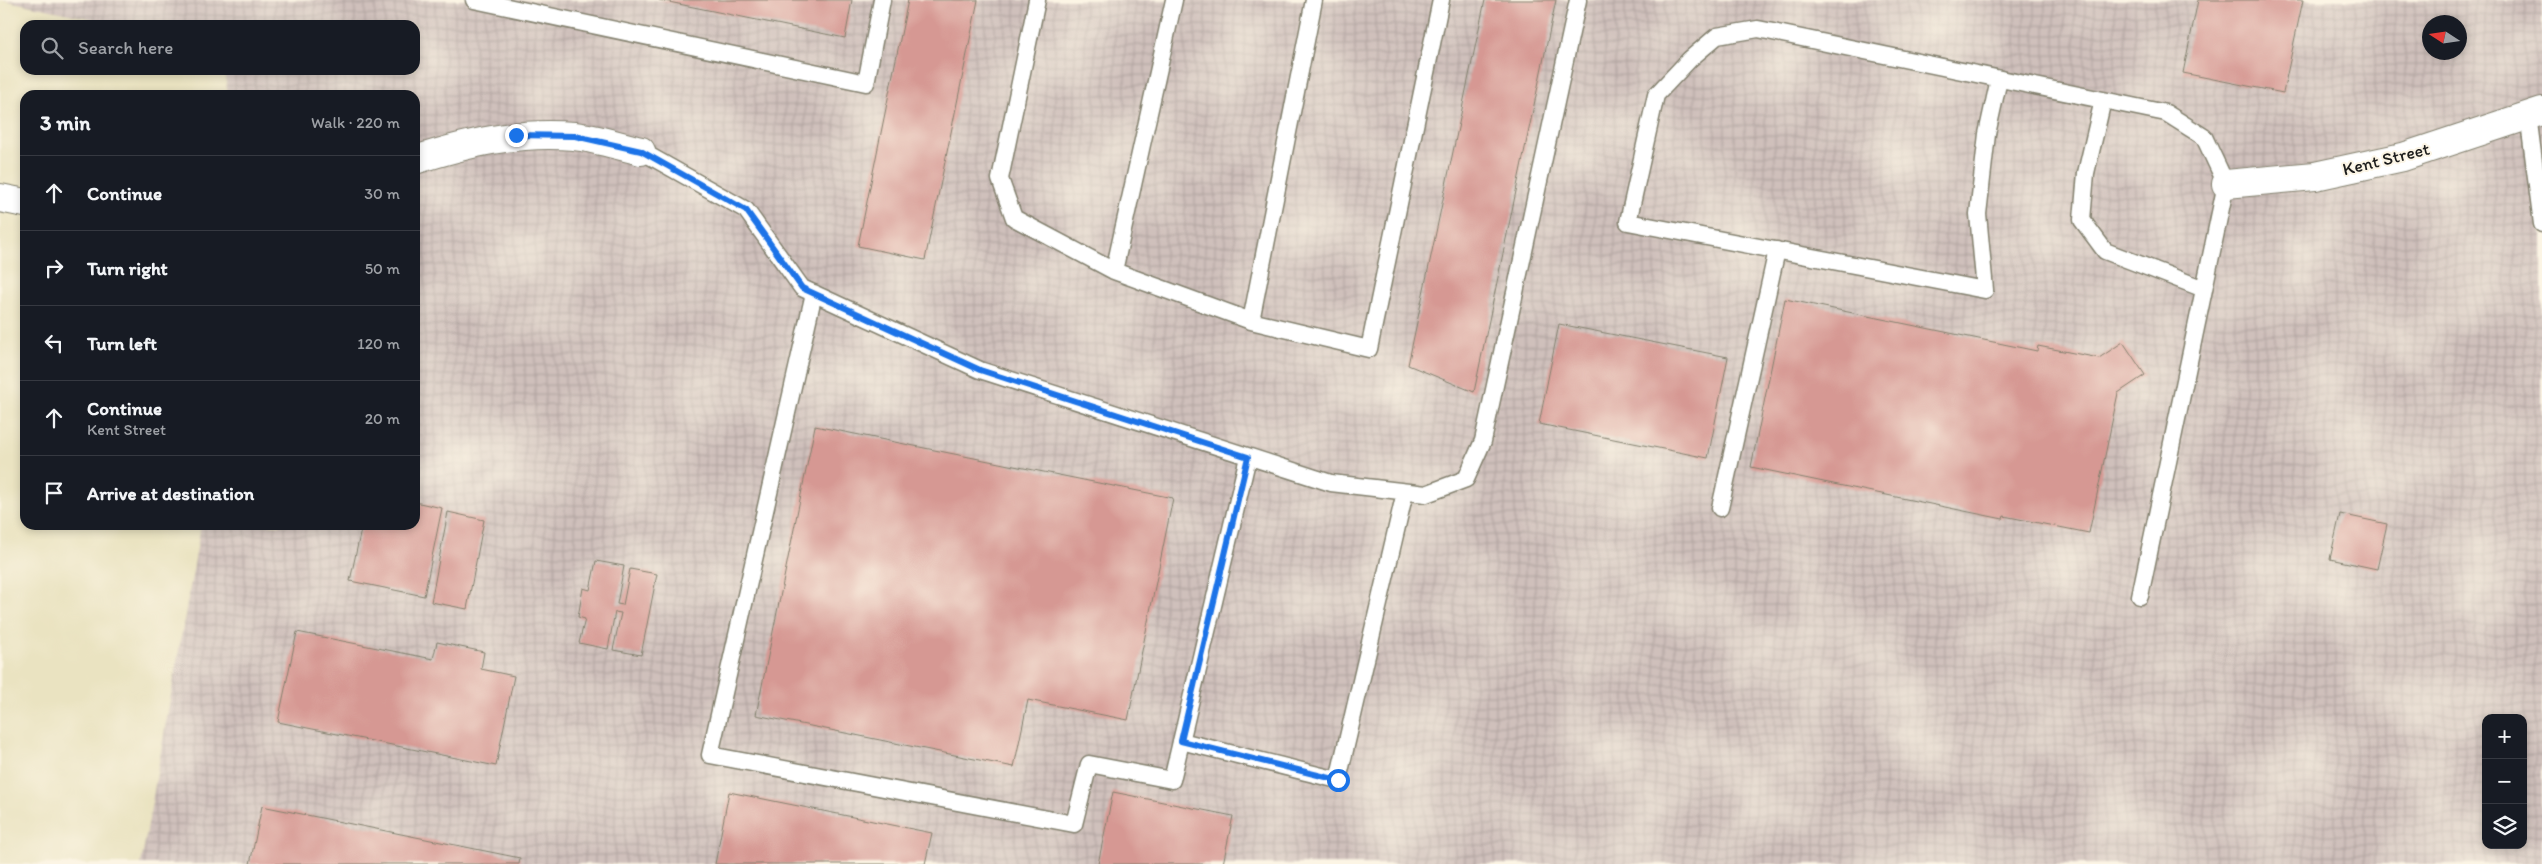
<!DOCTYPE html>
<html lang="en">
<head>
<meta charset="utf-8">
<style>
	:root { --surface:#171b24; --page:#20242c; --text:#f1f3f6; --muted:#9ea1a6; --line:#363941 }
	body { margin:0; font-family:Itim,sans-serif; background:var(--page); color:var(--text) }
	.controls { position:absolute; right:15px; bottom:15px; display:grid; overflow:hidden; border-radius:10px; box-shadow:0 2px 8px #0003 }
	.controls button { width:45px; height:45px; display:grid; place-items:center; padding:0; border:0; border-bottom:1px solid var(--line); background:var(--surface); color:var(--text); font:25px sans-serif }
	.compass { position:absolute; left:2422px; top:15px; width:45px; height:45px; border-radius:50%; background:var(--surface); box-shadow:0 2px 8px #0003; rotate:282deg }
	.stop { position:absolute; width:15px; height:15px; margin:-11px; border:4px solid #1a73e8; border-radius:50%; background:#fff }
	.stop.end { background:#1a73e8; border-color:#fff; box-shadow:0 1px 5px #0008 }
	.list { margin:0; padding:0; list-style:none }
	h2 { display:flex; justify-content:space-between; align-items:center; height:65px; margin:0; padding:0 20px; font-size:21px }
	h2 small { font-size:16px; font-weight:400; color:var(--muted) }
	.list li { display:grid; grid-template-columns:32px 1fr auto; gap:15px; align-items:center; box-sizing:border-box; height:75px; padding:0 20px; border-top:1px solid var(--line) }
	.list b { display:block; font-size:19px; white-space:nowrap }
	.list p { margin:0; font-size:16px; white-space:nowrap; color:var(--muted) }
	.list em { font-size:16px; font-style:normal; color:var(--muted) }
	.icon { flex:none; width:28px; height:28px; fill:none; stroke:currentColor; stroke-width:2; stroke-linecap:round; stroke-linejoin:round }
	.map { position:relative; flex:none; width:2542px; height:864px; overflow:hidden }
	.search { position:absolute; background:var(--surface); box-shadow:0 2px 8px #0003; left:20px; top:20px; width:400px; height:55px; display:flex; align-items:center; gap:12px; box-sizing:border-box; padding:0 18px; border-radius:15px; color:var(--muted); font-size:19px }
	.panel { position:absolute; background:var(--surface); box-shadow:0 2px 8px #0003; left:20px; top:90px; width:400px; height:440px; border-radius:15px }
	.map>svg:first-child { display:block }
</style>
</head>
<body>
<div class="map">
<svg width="2542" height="864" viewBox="0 0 2542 864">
	<defs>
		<pattern id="industrial-grid" width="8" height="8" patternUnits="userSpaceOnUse" patternTransform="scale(1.25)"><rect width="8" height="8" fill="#cfc0bb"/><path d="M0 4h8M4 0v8" fill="none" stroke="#b1a4a0"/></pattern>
	</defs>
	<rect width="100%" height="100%" fill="#fcf5e5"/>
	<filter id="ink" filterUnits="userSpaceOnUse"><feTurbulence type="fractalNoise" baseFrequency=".02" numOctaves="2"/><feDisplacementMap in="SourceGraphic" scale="10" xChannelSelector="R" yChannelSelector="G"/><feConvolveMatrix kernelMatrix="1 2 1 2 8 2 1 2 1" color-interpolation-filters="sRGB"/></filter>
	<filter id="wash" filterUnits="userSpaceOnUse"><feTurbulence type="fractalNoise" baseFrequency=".0096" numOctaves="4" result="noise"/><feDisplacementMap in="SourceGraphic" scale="20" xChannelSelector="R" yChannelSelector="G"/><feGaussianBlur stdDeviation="1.12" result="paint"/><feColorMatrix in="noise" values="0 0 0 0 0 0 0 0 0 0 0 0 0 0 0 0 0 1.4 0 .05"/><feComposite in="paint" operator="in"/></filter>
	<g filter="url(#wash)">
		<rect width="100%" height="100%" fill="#eae3c1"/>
		<!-- industrial -->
		<path fill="url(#industrial-grid)" fill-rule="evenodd" d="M3,0H2542V864H141L201,525H415V95H228L224,70H415V25H121ZM2430,22H2460V52H2430ZM2486,718H2523V845H2486Z"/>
		<g id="blocks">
			<!-- building -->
			<path fill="#d69893" d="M659,0H852L845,38Z
				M908,0H978L925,260L858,246Z
				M1485,0H1556L1474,392L1408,365Z
				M2198,0H2303L2283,93L2183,73Z
				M1785,299L2037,351L2038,346L2099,358L2123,342L2145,375L2118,393L2089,533L2004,516L2003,519L1751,467Z
				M1559,324L1728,357L1708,458L1539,424Z
				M815,426L1173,498L1128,720L1028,700L1014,767L756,715Z
				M415,502L442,508L424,596L350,581L362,525H415Z
				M448,512L484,520L467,609L431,602Z
				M2340,514L2387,524L2377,569L2330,559Z
				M596,561L624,566L617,604L623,605L630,569L657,574L641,655L613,650L621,613L615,612L608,649L579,643L585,619L578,617L583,588L590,590Z
				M297,632L433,659L437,642L484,652L481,669L514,676L496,766L278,722Z
				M729,792L932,833L925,864H715Z
				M1113,792L1233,816L1223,864H1098Z
				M262,806L520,858L519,864H250Z"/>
		</g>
	</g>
	<g filter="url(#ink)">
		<use href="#blocks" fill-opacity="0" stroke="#83806e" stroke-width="1"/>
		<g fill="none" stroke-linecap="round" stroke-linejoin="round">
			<defs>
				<path id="lane" d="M474,0L866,83L882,0
					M1037,0L1000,179L1014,218L1114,271L1251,321L1369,349L1441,0
					M1999,79L1987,134L1978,214L1985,290L1628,222L1656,95L1690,59L1717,36L1758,29L2166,113L2204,137L2226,184L2140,596
					M2103,100L2086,173L2082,220L2105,251L2204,289
					M2528,115L2542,224
					M641,151L746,210L802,288L980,370L1331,483L1426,494L1466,479L1483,441L1578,0
					M1114,271L1174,0
					M814,293L710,755L1074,824L1089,764L1172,780L1248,457
					M1251,321L1314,0
					M1720,508L1777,250
					M1181,741L1338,780L1405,492"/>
				<path id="street" d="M415,160C468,143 518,131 574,136C596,138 619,146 641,151
					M2226,184L2315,176L2403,157L2542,111
					M0,198L25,203"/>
			</defs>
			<!-- lane casing -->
			<use href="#lane" stroke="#83806e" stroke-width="19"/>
			<!-- street casing -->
			<use href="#street" stroke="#83806e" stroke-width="30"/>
			<!-- lane -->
			<use href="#lane" stroke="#fff" stroke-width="16"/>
			<!-- street -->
			<use href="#street" stroke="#fff" stroke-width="28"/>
		</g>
	</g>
	<g fill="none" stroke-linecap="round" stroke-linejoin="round" filter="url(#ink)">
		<!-- route -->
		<path stroke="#1a73e8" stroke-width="6" d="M516,135L575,136L641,151L746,210L802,288L980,370L1248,457L1181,741L1338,780"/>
	</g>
	<g text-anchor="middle" stroke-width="4" stroke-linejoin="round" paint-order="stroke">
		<!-- street labels -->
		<g font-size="18" fill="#1c1c1c" stroke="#fcf5e5">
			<text transform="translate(2386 159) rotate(-14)" y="6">Kent Street</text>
		</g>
	</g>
</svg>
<div class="controls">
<button>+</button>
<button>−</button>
<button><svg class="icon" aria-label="layers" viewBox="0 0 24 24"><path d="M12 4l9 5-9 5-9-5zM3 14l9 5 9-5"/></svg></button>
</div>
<svg class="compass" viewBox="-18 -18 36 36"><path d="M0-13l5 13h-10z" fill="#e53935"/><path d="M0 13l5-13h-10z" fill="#9ea1a6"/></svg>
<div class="stop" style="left:1338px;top:780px"></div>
<div class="stop end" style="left:516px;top:135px"></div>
<div class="search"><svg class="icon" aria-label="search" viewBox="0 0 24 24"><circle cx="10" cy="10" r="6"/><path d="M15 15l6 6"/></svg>Search here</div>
<section class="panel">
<h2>3 min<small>Walk · 220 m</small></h2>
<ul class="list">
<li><svg class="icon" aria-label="ahead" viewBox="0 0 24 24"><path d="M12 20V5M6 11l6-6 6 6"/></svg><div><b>Continue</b></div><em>30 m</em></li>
<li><svg class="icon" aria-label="right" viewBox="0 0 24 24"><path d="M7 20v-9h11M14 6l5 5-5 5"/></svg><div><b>Turn right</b></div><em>50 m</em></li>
<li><svg class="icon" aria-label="left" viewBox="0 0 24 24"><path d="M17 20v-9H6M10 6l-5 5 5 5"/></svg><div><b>Turn left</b></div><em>120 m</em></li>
<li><svg class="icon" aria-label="ahead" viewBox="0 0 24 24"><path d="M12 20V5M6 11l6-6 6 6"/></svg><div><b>Continue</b><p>Kent Street</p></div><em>20 m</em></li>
<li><svg class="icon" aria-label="arrive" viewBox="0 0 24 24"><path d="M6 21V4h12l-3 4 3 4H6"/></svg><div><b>Arrive at destination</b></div></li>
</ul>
</section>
</div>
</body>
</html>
